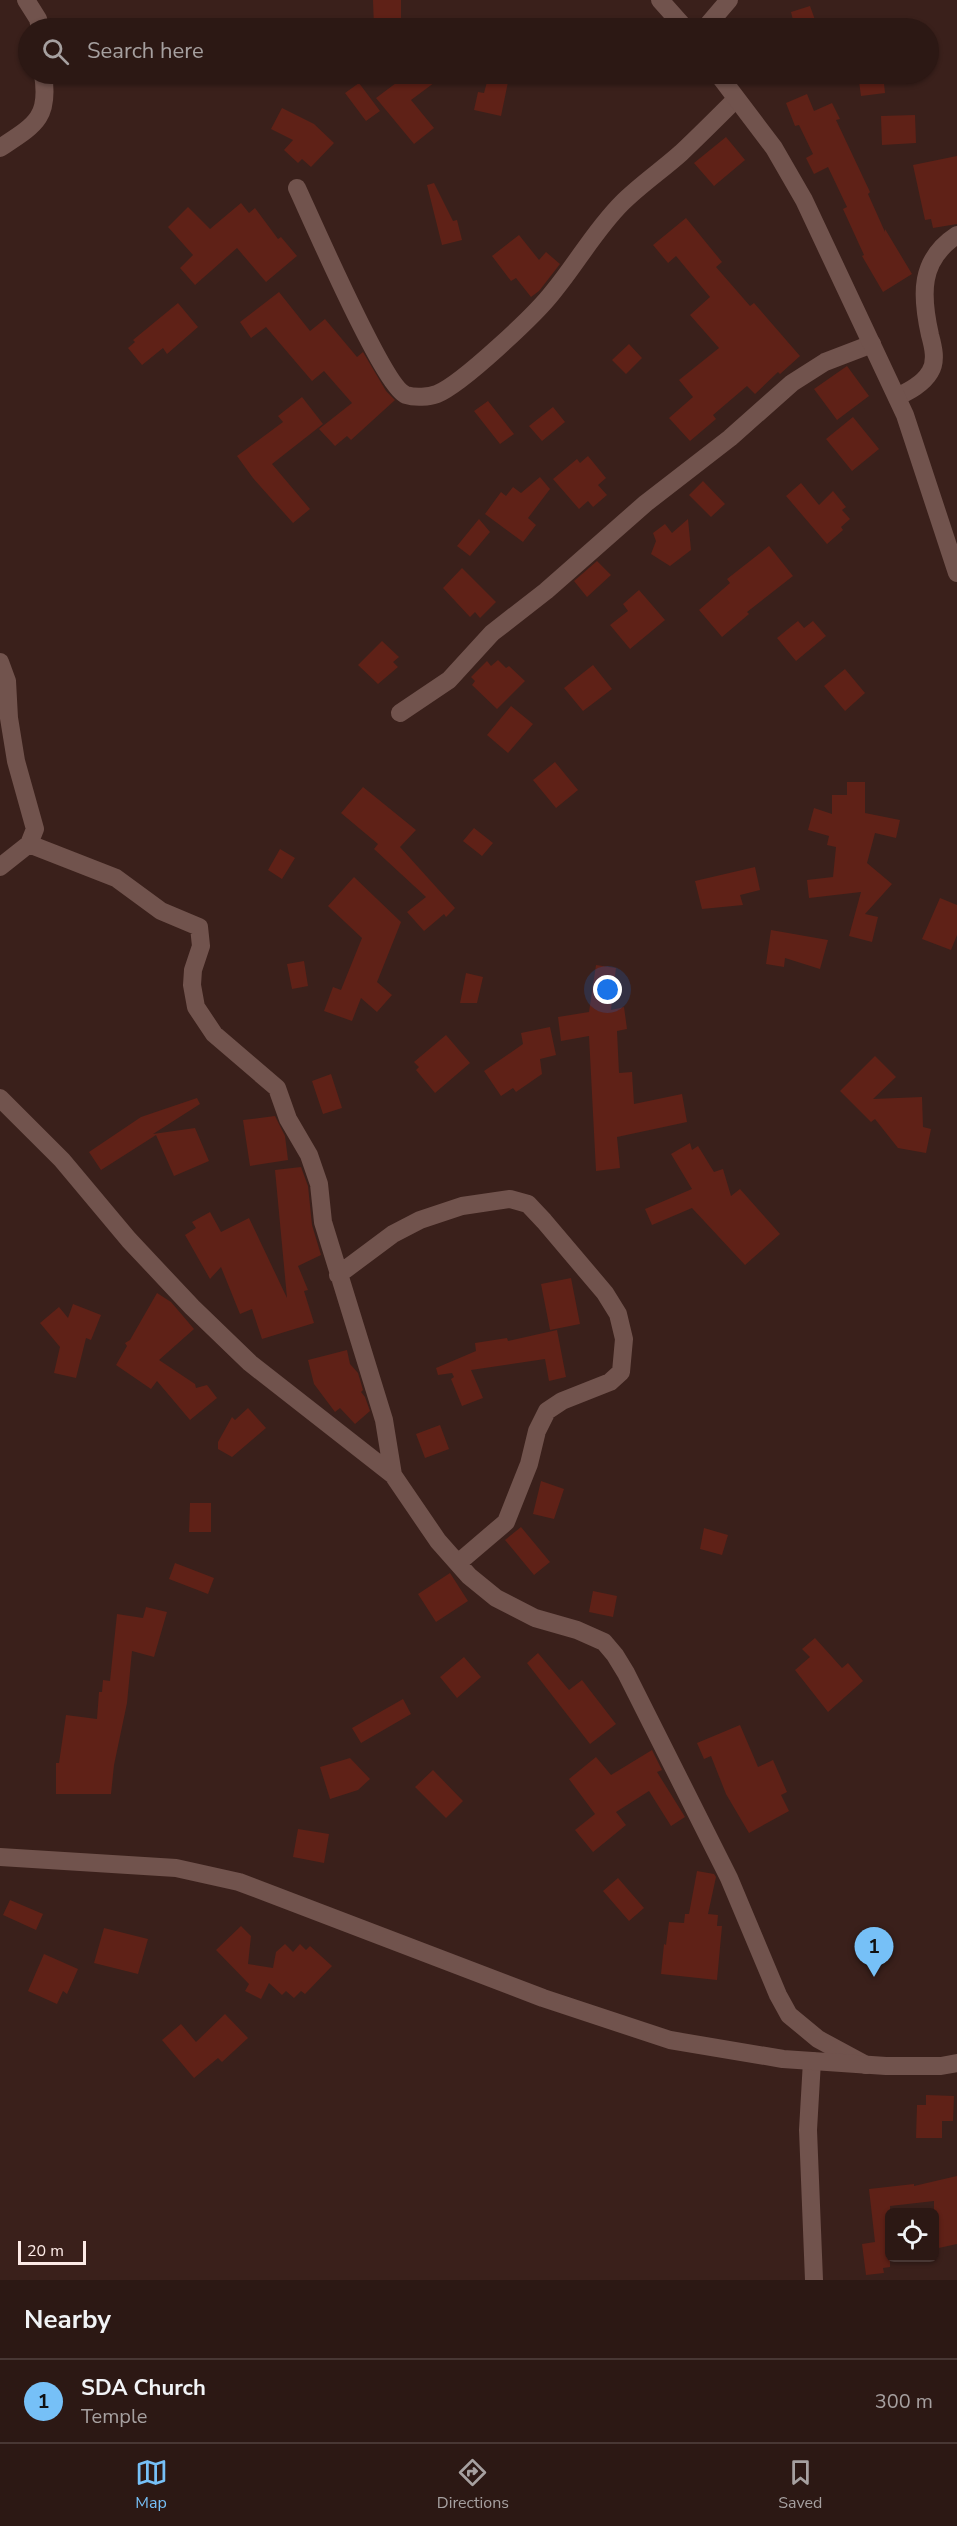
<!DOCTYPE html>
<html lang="en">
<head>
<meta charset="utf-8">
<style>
	:root { --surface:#2c1814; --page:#34211d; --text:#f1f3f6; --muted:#a6a0a0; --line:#483734; --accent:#76c0f7 }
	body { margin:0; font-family:"Nunito Sans",sans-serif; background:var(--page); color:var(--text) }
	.controls { position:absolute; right:18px; bottom:18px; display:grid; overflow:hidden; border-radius:9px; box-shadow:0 2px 4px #0004 }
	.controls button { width:54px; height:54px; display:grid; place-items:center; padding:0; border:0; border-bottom:2px solid var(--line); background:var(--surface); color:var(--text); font:30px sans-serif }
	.scale { position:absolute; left:18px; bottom:15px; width:68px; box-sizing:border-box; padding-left:6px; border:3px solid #fceae6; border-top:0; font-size:16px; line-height:21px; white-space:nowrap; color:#fceae6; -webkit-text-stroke:4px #3a201b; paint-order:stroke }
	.you { position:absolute; left:608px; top:990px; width:21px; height:21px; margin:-15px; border:4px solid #fff; border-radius:50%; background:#1a73e8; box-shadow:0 0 0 9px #1a73e833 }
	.badge { display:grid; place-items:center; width:39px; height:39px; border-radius:50%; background:var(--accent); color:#111; font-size:20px; font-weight:700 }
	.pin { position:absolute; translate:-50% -50px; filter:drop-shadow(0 2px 3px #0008) }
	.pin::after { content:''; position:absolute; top:32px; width:21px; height:18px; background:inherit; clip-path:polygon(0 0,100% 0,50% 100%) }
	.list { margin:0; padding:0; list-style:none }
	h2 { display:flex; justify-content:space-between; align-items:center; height:78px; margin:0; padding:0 24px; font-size:26px }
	h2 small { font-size:20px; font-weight:400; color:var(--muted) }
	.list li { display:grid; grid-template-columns:39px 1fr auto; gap:18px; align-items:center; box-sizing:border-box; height:84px; padding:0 24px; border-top:2px solid var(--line) }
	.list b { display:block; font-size:22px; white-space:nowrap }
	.list p { margin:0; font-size:20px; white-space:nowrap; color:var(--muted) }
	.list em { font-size:20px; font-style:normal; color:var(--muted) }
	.icon { flex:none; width:33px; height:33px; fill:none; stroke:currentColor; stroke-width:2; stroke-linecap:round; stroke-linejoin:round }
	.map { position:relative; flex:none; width:957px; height:2280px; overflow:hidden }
	.search { position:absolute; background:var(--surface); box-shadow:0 2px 4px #0004; left:18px; right:18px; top:18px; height:66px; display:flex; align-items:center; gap:15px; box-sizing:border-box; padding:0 21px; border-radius:33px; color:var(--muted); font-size:22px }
	.sheet { height:162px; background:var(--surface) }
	nav { display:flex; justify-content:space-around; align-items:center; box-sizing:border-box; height:84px; border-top:2px solid var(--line); background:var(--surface); font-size:16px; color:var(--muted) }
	nav a { display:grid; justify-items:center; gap:3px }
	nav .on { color:var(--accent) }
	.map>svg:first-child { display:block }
</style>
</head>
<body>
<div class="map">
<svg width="957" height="2280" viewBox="0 0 957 2280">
	<rect width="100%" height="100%" fill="#3a201b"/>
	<!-- building -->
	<path fill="#5f2117" d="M373,0H401V28H374Z
		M810,6L818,28H795L791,12Z
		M408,74H446L411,100L434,128L414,144L376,98Z
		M858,74H883L885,93L861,96Z
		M488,78L508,82L501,116L474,110L478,92L484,93Z
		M359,83L380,111L366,121L345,93Z
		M807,94L814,111L832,103L840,119L836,120L870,192L868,194L885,232V229L912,274L883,292L862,256L864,255L843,209L847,207L828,167L814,174L806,158L813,154L799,125L795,126L786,103Z
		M282,108L314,124L334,143L311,167L302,159L298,163L284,150L293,140L271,129Z
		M915,115L916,143L882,145L881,116Z
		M726,137L745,160L714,186L694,163Z
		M957,156V224L933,228L931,219L925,220L913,165Z
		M434,183L453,221L457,220L462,240L442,245L427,185Z
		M241,203L249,213L255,208L278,239L281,237L297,256L266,282L237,248L195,285L180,268L193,255L168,227L188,207L210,229Z
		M686,218L722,262L716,267L750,306L754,303L800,356L780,374L778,372L755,394L747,386L713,415L716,419L690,441L669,418L693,397L679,380L719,348L690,315L710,297L676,256L668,263L653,245Z
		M519,235L539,260L546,252L560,264L539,291L531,297L516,278L511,281L492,256Z
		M279,292L310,331L325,319L357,357L363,352L386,391L395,400L351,440L347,436L335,446L319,429L352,403L324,371L312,381L266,327L251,338L240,322Z
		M178,303L198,327L167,354L163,348L142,365L128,348L135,342L133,340Z
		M629,344L642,358L626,374L612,360Z
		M847,366L869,396L837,420L814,389Z
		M302,397L323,424L272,464L310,509L293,523L253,478L237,456L283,422L278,416Z
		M488,401L514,434L500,444L474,411Z
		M553,407L565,422L542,441L529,426Z
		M853,417L879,449L852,471L826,439Z
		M588,456L606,478L598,485L607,495L593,507L588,501L579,509L553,479L577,459L580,463Z
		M540,477L550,489L528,518L536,525L523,542L485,514L501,492L506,496L513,487L521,493Z
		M703,481L725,504L711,517L689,495Z
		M801,483L819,505L833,491L846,507L842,510L850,519L841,527L843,530L827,544L786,496Z
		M479,519L490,532L470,556L457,546Z
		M688,519L691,550L670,566L651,554L656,541L653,533L665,524L672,533Z
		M769,546L793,576L747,612L749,614L722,637L699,610L730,583L727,579Z
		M597,561L611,575L587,597L574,581Z
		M462,568L496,602L480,618L475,612L470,617L443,588Z
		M639,590L665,620L630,649L610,625L628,611L623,604Z
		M798,621L804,628L813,621L826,636L796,661L777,638Z
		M382,641L399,657L393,662L398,667L378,684L358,665Z
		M498,660L506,668L509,666L525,681L497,709L472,685L475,681L471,677L487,661L491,666Z
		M593,665L612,689L583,711L564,688Z
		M845,669L865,693L845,711L824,686Z
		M511,706L533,724L508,753L487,735Z
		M555,762L578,790L556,808L533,780Z
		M847,782H865V813L900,820L896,838L875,833L867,863L892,884L865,914L878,917L872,942L849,936L861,892L809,898L807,880L833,877L836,847L827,845L829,836L808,830L814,808L832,814V795H847Z
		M363,787L416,830L400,847L455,908L446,917L444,914L424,931L407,912L426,897L374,849L378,844L341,813Z
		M474,828L493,843L482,856L463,841Z
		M280,849L295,858L282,879L268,870Z
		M755,867L760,890L740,895L743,905L702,909L695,881Z
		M354,877L401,922L377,982L392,995L377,1012L361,998L352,1021L324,1011L333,987L341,990L362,938L328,906Z
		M940,898L957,905V935L951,950L922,939Z
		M771,930L828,940L820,969L785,958L784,967L766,964Z
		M304,961L308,986L292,989L287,964Z
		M596,965L616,968L611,1010L624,1007L627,1029L617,1031L619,1073L632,1072L634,1104L682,1094L687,1122L617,1137L620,1168L596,1171L589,1036L561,1041L558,1017L589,1012Z
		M466,973L483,977L477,1003H460Z
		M550,1027L556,1055L540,1059L542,1074L516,1092L513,1088L501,1096L484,1071L523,1044L521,1033Z
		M446,1035L470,1063L435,1093L416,1070L419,1067L414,1062Z
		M875,1056L896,1077L873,1099L922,1097L923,1127L931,1129L926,1153L898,1148L875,1119L871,1122L840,1091Z
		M331,1074L342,1108L323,1114L312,1081Z
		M197,1098L200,1104L153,1134L195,1128L209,1161L174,1176L156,1135L101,1170L89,1152L141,1117Z
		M275,1116L285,1136L288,1160L250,1166L243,1120Z
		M690,1143L692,1150L698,1146L714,1172L723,1169L731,1196L740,1189L780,1234L745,1265L692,1208L652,1225L645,1209L692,1189L671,1154Z
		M301,1167L308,1186L312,1225L321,1255L298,1266L308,1290L304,1291L314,1323L262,1339L252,1309L240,1314L221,1267L210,1279L185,1235L196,1228L192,1222L210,1212L221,1232L249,1218L287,1298L275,1170Z
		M571,1278L580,1324L550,1330L541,1284Z
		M157,1293L171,1302L194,1329L159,1360L195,1384L196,1388L207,1385L217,1398L190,1420L157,1381L151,1389L116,1365L127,1346L125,1343L130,1340Z
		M73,1304L101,1315L91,1340L86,1338L76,1378L54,1373L60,1347L40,1323L59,1307L68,1318Z
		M557,1330L566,1377L549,1381L545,1359L471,1370L483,1398L462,1406L451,1379L454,1377L452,1373L438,1375L436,1368L476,1351L475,1343L507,1338L508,1341Z
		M347,1350L350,1364L358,1373L363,1390L361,1392L365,1397L370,1411L355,1424L340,1408L335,1412L314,1384L308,1360Z
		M248,1408L266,1428L232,1457L218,1449V1442L232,1417L235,1420Z
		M440,1425L449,1449L425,1458L416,1434Z
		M541,1481L564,1489L554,1519L533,1514Z
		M190,1503H211V1532H189Z
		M521,1527L550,1562L534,1575L505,1540Z
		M704,1528L728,1535L722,1555L700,1549Z
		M175,1563L214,1578L208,1594L169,1579Z
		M450,1573L468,1601L436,1622L418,1594Z
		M593,1591L617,1596L613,1617L589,1612Z
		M146,1607L167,1612L154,1657L132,1651L127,1703L114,1765L111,1794H56V1763H59L66,1715L97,1719L99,1692H102L103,1680L110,1681L117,1614L143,1618Z
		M815,1638L842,1668L848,1663L863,1681L828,1712L795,1670L810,1657L802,1649Z
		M538,1653L569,1690L582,1680L616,1724L590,1744L527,1663Z
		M464,1657L481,1677L457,1698L440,1677Z
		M403,1699L411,1714L361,1743L352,1728Z
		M740,1725L758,1767L773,1760L787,1792L781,1795L789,1811L749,1833L726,1794L711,1756L704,1759L697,1743Z
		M652,1750L662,1770L657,1772L685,1817L671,1826L649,1791L616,1812L626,1825L593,1852L575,1830L595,1814L569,1779L596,1757L611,1775Z
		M350,1758L370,1779L358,1790L330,1799L320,1767Z
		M433,1770L463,1801L446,1818L415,1787Z
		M298,1829L329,1834L324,1863L293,1857Z
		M697,1871L714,1874L716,1877L708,1914L718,1915L717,1926H722L717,1980L661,1974L664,1944L666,1945L669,1922L684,1923L685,1914H689Z
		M618,1878L644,1908L629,1921L603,1891Z
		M10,1900L43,1914L36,1930L3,1915Z
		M241,1926L251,1936L248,1964L273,1968L276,1952L285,1944L293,1952L300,1944L306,1950L310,1946L332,1966L305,1994L301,1991L294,1998L286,1991L282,1995L269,1983L261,1999L245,1991L249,1984L216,1950Z
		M104,1928L148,1939L138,1974L94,1963Z
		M44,1954L78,1969L67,1994L63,1991L57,2004L28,1991Z
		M225,2014L248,2038L222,2062L218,2058L194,2078L162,2040L181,2024L196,2042Z
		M926,2095L954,2096L953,2121H942V2138H916L917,2105H926Z
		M957,2176V2244L934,2249V2201L890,2206V2267L883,2268L884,2273L866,2275L862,2244L875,2242L869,2189L914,2184V2186Z"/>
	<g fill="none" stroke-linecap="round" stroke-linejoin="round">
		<!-- minor -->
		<path stroke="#71534d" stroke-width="18" d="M26,0L38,19L40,28
			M705,28L729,0
			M0,148C35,125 50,118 43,74
			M297,188C311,218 384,387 406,395C415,398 429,397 437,394C462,384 536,314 553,292C577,263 595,230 622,203C640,185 662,170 681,153C700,135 718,117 736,99
			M897,397C909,391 923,384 930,372C937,361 933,346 930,335C921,295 919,260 957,235
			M0,662L7,681L9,718L16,761L35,829L29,844L0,867
			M400,713L449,680L492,633L546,591L646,503L730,438L792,383L825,362L872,344
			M29,844L116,878L161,911L199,927L201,946L193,970L192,985L196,1007L214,1034L277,1088L288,1119L309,1155L319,1184L323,1222L384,1420L393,1475
			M0,1098L62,1160L129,1240L192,1307L250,1363L393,1475L438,1541L469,1576L496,1598L535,1618L577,1630L604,1642L615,1655L626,1673L729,1878L778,1995L789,2015L818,2039L866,2065
			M338,1275L393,1234L420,1220L462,1206L510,1199L528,1204L544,1221L605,1293L618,1314L624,1339L621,1372L610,1382L562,1401L547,1411L537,1431L529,1464L506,1522L458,1563
			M812,2061L808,2130L814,2280"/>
		<!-- tertiary -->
		<path stroke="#71534d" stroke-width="18" d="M660,0L685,28
			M718,74L774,148L804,200L905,415L957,573
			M0,1857L176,1868L239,1882L543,1998L670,2040L783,2059L886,2066H941L957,2063"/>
	</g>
</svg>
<div class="controls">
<button><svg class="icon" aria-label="locate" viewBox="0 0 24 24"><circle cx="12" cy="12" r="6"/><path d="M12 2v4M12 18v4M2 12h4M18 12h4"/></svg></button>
</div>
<div class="scale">20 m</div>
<div class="you"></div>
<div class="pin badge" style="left:874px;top:1977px">1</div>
<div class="search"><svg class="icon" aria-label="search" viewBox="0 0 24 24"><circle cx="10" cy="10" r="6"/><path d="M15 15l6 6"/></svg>Search here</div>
</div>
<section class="sheet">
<h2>Nearby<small></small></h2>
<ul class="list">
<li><span class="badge">1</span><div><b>SDA Church</b><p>Temple</p></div><em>300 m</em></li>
</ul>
</section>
<nav>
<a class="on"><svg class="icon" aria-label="map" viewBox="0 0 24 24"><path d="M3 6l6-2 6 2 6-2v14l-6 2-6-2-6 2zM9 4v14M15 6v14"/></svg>Map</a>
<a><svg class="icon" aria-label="directions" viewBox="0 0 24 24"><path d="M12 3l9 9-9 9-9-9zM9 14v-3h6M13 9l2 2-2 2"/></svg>Directions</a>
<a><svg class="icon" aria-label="saved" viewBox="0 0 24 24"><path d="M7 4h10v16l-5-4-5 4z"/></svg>Saved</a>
</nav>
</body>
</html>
